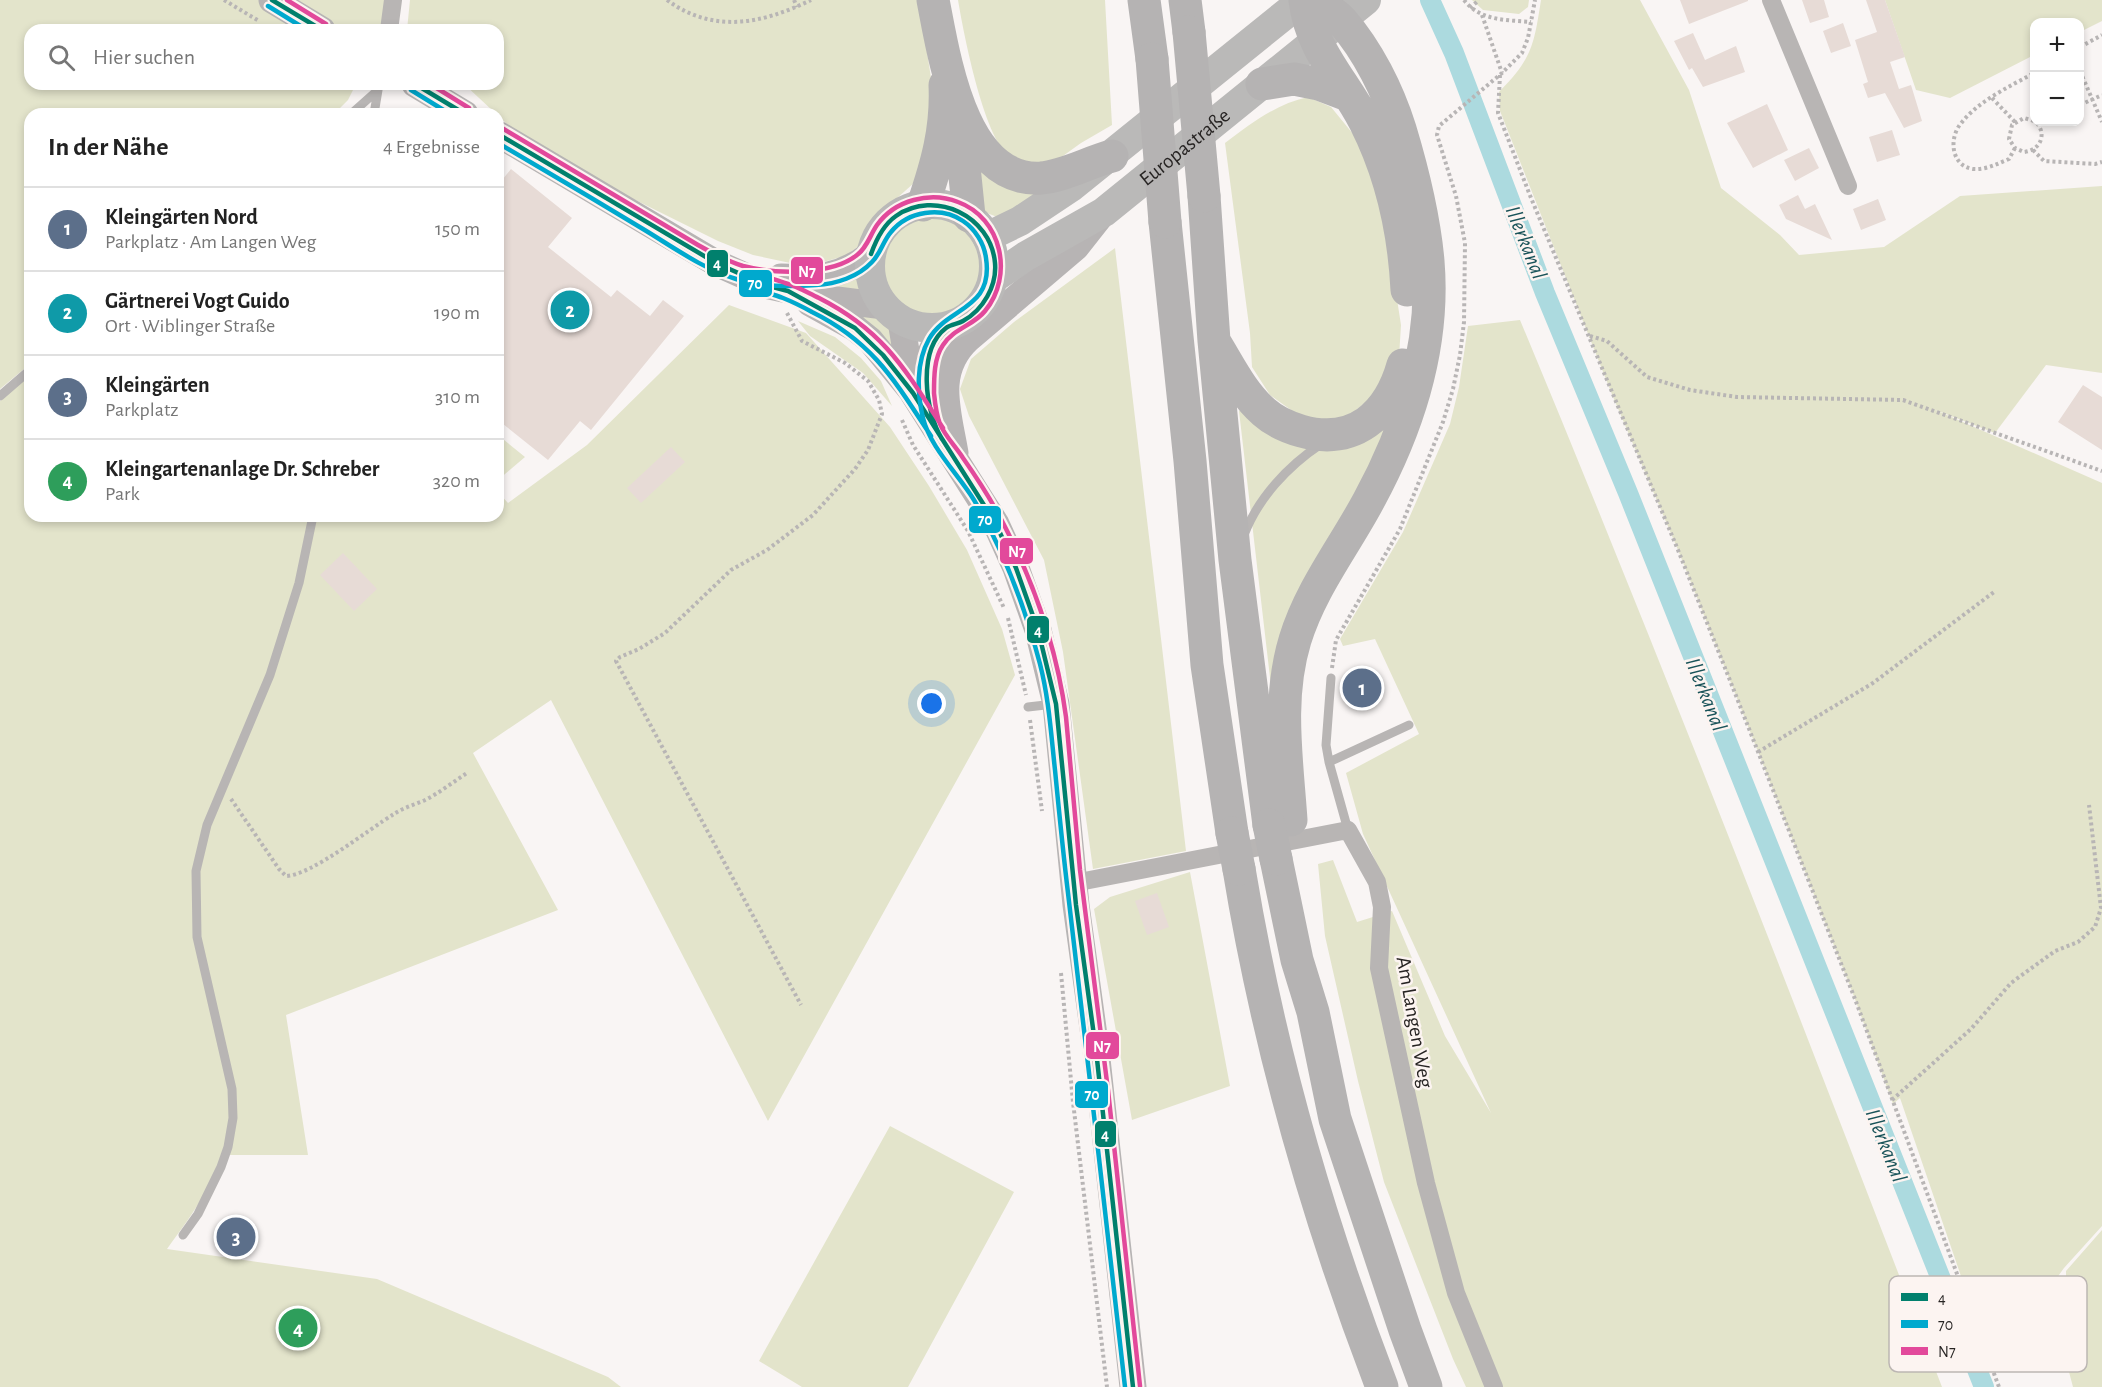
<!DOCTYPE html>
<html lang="de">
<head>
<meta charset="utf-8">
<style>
	:root { --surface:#fff; --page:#f2f2f2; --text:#222; --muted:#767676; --line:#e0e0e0; --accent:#706d6c }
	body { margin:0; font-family:"Alegreya Sans",sans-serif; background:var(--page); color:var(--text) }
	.controls { position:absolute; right:18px; top:18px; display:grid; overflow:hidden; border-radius:12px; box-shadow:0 3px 9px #0003 }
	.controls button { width:54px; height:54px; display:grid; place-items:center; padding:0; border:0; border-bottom:2px solid var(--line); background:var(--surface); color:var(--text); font:30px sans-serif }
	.you { position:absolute; left:932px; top:704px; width:21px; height:21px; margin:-15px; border:4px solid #fff; border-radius:50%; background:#1a73e8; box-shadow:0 0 0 9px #1a73e833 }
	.badge { display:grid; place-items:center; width:39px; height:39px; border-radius:50%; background:var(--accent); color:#fff; font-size:20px; font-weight:700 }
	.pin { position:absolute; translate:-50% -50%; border:3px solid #fff; box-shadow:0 2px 6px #0006 }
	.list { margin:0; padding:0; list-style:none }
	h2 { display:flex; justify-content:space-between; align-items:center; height:78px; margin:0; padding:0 24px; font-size:26px }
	h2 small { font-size:20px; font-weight:400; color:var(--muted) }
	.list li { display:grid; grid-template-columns:39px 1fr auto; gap:18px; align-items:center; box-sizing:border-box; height:84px; padding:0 24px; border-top:2px solid var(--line) }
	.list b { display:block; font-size:22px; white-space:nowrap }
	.list p { margin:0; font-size:20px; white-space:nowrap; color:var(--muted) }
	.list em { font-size:20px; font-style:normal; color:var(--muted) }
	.icon { flex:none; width:33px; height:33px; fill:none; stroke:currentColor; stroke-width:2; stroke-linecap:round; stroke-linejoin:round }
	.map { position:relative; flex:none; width:2102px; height:1387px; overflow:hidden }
	.search { position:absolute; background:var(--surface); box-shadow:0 3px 9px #0003; left:24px; top:24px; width:480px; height:66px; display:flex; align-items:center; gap:15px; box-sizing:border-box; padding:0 21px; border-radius:18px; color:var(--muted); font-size:22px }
	.panel { position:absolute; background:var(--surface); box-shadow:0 3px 9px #0003; left:24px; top:108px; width:480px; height:414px; border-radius:18px }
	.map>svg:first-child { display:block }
</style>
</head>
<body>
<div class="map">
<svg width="2102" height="1387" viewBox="0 0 2102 1387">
	<rect width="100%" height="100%" fill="#f9f5f4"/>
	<!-- green -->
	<path fill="#e3e4cb" d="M0,0H386L381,30H30V84H356L348,100L334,114H30V364L0,389Z
		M410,0H919L933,91L931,128L914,183L869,223L859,246L845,256L823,262L795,264L753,255L718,241L593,179L508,125L464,84H498V30H407Z
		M958,0H1105L1112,125L1081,143L1049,166C1038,164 1023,164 1013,159C985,147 963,30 958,0Z
		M1472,0H1529L1528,7L1519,14L1483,10Z
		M1541,0H1640L1689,90L1721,188L1780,235L1799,255L1884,247L1960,196L2102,186V373L2046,365L1995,433L1933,409L2102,483V1226L2064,1268L2000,1357L1985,1333L1963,1282L1900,1098L1893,1104L1855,999L1733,688L1678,550L1611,392L1500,111L1499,92C1532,59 1534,45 1541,0Z
		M1885,0H2102V21L2080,32V22H2034V55L1950,98L1916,90Z
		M1308,97L1331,107L1358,140L1379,183L1401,325L1399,357L1386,386L1346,418L1305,420L1270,395L1252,367L1250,333L1225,143C1250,124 1276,104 1308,97Z
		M976,152L1061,185L997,217L987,213L977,202Z
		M883 266a49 49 0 1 1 98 0a49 49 0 1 1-98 0Z
		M1115,248L1186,851L1093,869L1063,652L1044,560L969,416L960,389L971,359L1014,322Z
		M860,272L866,294L796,284Z
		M729,305L806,333L890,427L929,486L967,550L1002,629L1015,675L768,1121L551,700L473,753L558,910L286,1015L308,1155H221C211,1190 188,1220 167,1249L377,1279L608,1377L621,1387H0V401L30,373V516H498V492L508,503L587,445Z
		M840,306L879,314L888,322L904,367Z
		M1520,320C1667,673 1805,1030 1942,1387H1466L1453,1359L1384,1182L1358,1081L1325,936L1318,864L1333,860L1357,922L1392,911L1445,1036L1491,1113L1363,834L1346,773L1419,734L1375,639L1343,646L1340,639L1403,532L1450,424L1459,387L1468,326Z
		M798,321L835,337L861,358L881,381L892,406L863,373L810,336Z
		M1246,405L1275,430L1395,412L1271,686L1239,411Z
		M498,435L525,457L498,480Z
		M1190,872L1230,1086L1132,1120L1094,909L1110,897Z
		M890,1126L1014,1192L908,1387H802L759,1361Z
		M2102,1230V1387H2073L2060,1338L2066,1309V1271Z"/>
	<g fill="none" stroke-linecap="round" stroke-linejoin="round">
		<!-- canal -->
		<path stroke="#acdadf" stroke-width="20" d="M1430,0L1454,53L1545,293L1628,493L1984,1387"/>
	</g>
	<!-- building -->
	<path fill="#e7dbd6" d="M1680,0H1748V1L1689,24Z
		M1802,0H1824L1829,17L1810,23Z
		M1866,0H1885L1905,57L1890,62L1899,89L1911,85L1922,121L1904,128L1885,93L1868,98L1863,84L1868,82L1855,40L1877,32Z
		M1843,23L1851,46L1831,53L1823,31Z
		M1693,33L1705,60L1736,46L1745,72L1703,87L1692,68L1689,70L1674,41Z
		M1767,104L1788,150L1753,168L1727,123Z
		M1892,130L1900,155L1877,162L1869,137Z
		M1809,148L1819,168L1795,181L1784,160Z
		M511,169L572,218L548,247L611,297L617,290L650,316L663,300L684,316L591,430L580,421L548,460L498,420V185Z
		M1798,195L1805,209L1815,204L1832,240L1786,219L1779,205Z
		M1878,199L1886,220L1861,230L1853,209Z
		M2083,385L2102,397V450L2058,422Z
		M671,447L685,462L641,503L627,488Z
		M343,553L377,589L354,611L320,575Z
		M1157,893L1169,927L1147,935L1135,901Z"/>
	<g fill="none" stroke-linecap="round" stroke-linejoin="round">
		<!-- path -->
		<path stroke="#b8b5b5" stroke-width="4" stroke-dasharray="3 3" stroke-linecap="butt" d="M224,0L259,21
			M667,0C713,34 762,24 811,0
			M794,0L797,7
			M1464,0C1480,21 1507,20 1531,22
			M1470,8L1479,0
			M1482,15L1502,73
			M2080,47L2102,35
			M2080,71L2102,122
			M1500,75L1498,113L1531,198L1678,550L1733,688L1855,999L1999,1387
			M1992,98L2015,122
			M2080,105L2102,95
			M2034,121L2024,118L2012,125L2009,139L2015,148L2024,152C2041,150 2047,134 2036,122
			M2015,148L2009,159C1997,164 1986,170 1973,169C1952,166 1949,141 1959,126C1977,101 2009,87 2034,73
			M2033,150L2044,161L2095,164L2102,162
			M787,313L802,341L845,363L868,381L879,400L882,414L868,450L855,469L813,515L767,550L731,570L665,633L639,649L620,657L616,661L801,1005
			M1590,336L1607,341L1647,377L1690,390L1737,397L1903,400L2102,471
			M902,420L913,445L968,531L1004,608
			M1008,618L1026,695
			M1332,668L1336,640L1400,529L1443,422L1453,389L1460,355L1464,322L1465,243L1456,196L1437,135L1439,126L1502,73L1522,53L1528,38L1535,0
			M1030,720L1042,811
			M1758,752L1873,683L1994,592
			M231,799L279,869L286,876C312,875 369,829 394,814C403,808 413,805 423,801C438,794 453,782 467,773
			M1061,973L1073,1102L1107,1387
			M1892,1100L1971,1029L2011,983L2055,951L2078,942L2095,927L2101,908L2089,805"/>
		<!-- lane -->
		<path stroke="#b8b5b4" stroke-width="9" d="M351,114L378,90L379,84
			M374,114L378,90
			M0,396L30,370
			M1244,535C1258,498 1288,466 1321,444
			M1331,678L1326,745L1329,762L1409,725
			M1028,707L1054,704
			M1329,762L1348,830
			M183,1235L198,1214L221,1167L228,1147L233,1118L232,1089L197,937L196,871L207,825L270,675L299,583L313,516"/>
		<!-- street -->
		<path stroke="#b8b5b4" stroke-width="18" d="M1771,0L1848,186
			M389,30L393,0
			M1074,883L1348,830L1377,882L1382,907L1379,968L1426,1183L1456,1293L1494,1387"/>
		<!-- secondary -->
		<path stroke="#b7b4b4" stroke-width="27" d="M272,0L322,30
			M415,84L465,114
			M498,134L716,263L765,285L829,299L884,306
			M781,277C817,279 842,277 871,254
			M810,303L855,328L870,340L911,390
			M901,321L913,393L996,524L1016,568L1038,630L1056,704L1076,905L1096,1050L1133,1387
			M928,399C925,366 925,354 947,327
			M955,453C948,411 933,372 968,339L1076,247L1102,214"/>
		<!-- primary -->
		<g stroke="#bab9b8" stroke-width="30">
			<circle cx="932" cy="266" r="62"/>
			<path d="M987,237L1020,221L1071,187L1303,0"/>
			<path id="s1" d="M994,278L1026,256L1104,212L1366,0"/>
		</g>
		<!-- highway -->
		<path stroke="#b5b3b3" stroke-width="33" d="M933,0C944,56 962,183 1041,178C1064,176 1089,162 1112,156
			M1144,0L1152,59
			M1185,0L1189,32
			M1305,0C1311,51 1343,79 1365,122C1392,175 1404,231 1407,290
			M1262,84L1294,79L1319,84L1348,95
			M959,118L969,216
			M1204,196L1214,341L1235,560L1269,825
			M923,205C937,164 947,129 945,85
			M1165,222L1190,461L1207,665L1232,833
			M1214,341C1229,365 1242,393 1264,412C1274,421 1287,427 1301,431C1354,446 1389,415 1403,365
			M1291,820C1287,760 1277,699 1295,640C1311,588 1344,547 1369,500C1408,428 1435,345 1428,261C1424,216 1413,172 1400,129C1388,91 1368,51 1342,21C1333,11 1320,5 1308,0
			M1276,859L1297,960L1313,1012L1335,1119L1405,1330L1426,1387
			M1239,869C1268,1046 1318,1220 1382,1387"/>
		<!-- highway-bridge -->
		<path stroke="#b5b3b3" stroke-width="33" d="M1189,32L1204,196
			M1152,59L1165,222
			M1269,825L1276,859
			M1232,833L1239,869"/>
		<defs>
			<path id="bus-1" d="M272,0L322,30
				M415,84L465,114
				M498,134L716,263L765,285L788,291L855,328L883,355L913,393L996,524L1016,568L1038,630L1056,704L1076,905L1096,1050L1133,1387
				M871,254C876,240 883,225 896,216C935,189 991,216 995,263C997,286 983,310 963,321C958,324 951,324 946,328C917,350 925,412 942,439"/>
			<path id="bus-2" d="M268,6L307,30
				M411,90L450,114
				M498,143C546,171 595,200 643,229C673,247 703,269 736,279C761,287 790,287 816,285C836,284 858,277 872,262C881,253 883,241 891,232C908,211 941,206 963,221C975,229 984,243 986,258C994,310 947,307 929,339C916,362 917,393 923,418C930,447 958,474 974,500C1004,551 1025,607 1040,664C1049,699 1051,734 1055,770C1059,811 1063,852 1068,893C1087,1058 1107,1222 1125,1387
				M753,288C763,292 773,294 783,298C793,302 803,307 812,312C873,342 895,381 931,436"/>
			<path id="bus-3" d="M287,0L326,24
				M430,84L469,108
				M502,128L698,245C712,253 727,261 743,266C774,274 831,276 857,255C867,248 870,235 877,225C895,200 930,191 958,202C1002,218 1014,276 985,311C974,325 953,329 943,345C934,358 934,377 934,393C935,403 936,414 940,424C945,436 956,447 963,458C977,478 990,498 1001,519C1033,580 1057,649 1066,717L1080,870L1108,1090L1140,1386
				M759,274C768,278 777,280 785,283C797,286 808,293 819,298C884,331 905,369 943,428"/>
		</defs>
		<!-- bus-1 casing -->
		<use href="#bus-1" stroke="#fcf4f1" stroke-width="9"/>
		<!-- bus-2 casing -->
		<use href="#bus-2" stroke="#fcf4f1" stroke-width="9"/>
		<!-- bus-3 casing -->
		<use href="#bus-3" stroke="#fcf4f1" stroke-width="9"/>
		<!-- bus-1 -->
		<use href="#bus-1" stroke="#01806d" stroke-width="4.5"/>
		<!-- bus-2 -->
		<use href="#bus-2" stroke="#00a9ce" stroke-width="4.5"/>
		<!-- bus-3 -->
		<use href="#bus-3" stroke="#e2499b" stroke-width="4.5"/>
	</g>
	<g text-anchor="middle" stroke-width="5" stroke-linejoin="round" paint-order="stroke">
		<!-- street labels -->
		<g font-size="21" fill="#272423" stroke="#fcf4f1">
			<text dy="7" stroke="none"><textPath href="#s1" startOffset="232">Europastraße</textPath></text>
			<text transform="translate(1415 1022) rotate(80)" y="7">Am Langen Weg</text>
		</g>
		<!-- water labels -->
		<g font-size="22" font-style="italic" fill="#195359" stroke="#fcf4f1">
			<text transform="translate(1527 242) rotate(68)" y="8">Illerkanal</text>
			<text transform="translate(1707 694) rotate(68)" y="8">Illerkanal</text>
			<text transform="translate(1887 1145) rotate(68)" y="8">Illerkanal</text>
		</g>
	</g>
	<!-- legend -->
	<rect x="1889" y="1276" width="198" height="96" rx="9" fill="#fcf4f1" stroke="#bcb6b3" stroke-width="1.5"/>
	<rect x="1901" y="1293" width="27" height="8" fill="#01806d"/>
	<rect x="1901" y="1320" width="27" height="8" fill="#00a9ce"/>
	<rect x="1901" y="1347" width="27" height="8" fill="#e2499b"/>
	<g font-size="16" fill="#272423">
		<text x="1938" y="1303">4</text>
		<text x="1938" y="1330">70</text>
		<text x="1938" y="1357">N7</text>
	</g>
	<g stroke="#fcf4f1" stroke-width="2">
		<rect x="706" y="249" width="23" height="29" rx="6" fill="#01806d"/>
		<rect x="790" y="256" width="34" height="29" rx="6" fill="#e2499b"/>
		<rect x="738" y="269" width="35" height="29" rx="6" fill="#00a9ce"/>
		<rect x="968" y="505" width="34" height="29" rx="6" fill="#00a9ce"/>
		<rect x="999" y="537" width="35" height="28" rx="6" fill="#e2499b"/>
		<rect x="1026" y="615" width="24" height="29" rx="6" fill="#01806d"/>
		<rect x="1085" y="1031" width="35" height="29" rx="6" fill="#e2499b"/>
		<rect x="1074" y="1080" width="35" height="29" rx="6" fill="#00a9ce"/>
		<rect x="1094" y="1120" width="23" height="28" rx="6" fill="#01806d"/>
	</g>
	<g font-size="16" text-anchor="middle" font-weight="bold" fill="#fff">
		<text x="717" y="269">4</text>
		<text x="807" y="277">N7</text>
		<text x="755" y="289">70</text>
		<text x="985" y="525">70</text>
		<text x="1017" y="557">N7</text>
		<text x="1038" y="636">4</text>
		<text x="1102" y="1052">N7</text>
		<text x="1092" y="1100">70</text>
		<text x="1105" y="1140">4</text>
	</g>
</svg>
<div class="controls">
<button>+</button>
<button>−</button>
</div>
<div class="you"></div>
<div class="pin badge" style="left:1362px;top:688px;background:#5c6f8a">1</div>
<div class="pin badge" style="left:570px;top:310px;background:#0f9aa8">2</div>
<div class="pin badge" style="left:236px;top:1237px;background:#5c6f8a">3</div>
<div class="pin badge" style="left:298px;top:1328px;background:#2e9e5b">4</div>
<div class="search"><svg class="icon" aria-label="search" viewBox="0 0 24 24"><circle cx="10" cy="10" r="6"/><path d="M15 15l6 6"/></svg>Hier suchen</div>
<section class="panel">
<h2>In der Nähe<small>4 Ergebnisse</small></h2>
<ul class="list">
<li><span class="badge" style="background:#5c6f8a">1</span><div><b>Kleingärten Nord</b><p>Parkplatz · Am Langen Weg</p></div><em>150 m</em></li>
<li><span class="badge" style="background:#0f9aa8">2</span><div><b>Gärtnerei Vogt Guido</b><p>Ort · Wiblinger Straße</p></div><em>190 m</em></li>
<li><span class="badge" style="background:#5c6f8a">3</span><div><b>Kleingärten</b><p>Parkplatz</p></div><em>310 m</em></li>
<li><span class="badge" style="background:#2e9e5b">4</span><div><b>Kleingartenanlage Dr. Schreber</b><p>Park</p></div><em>320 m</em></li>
</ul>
</section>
</div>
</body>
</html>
